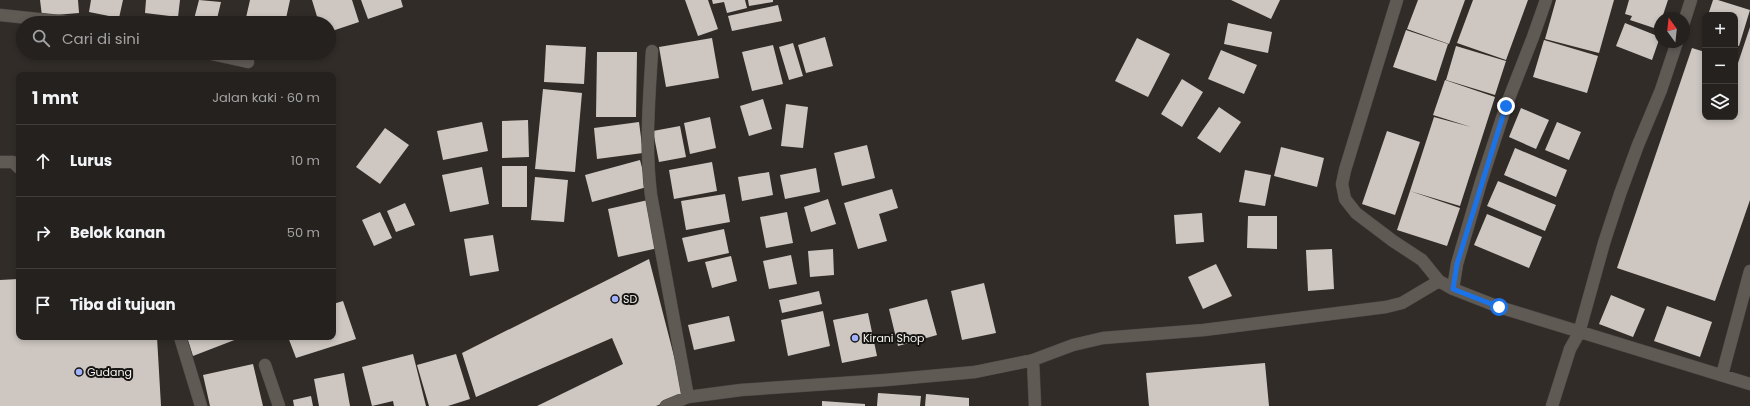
<!DOCTYPE html>
<html lang="id">
<head>
<meta charset="utf-8">
<style>
	:root { --surface:#25211e; --page:#312e2b; --text:#f1f3f6; --muted:#a3a3a4; --line:#423e3c }
	body { margin:0; font-family:Poppins,sans-serif; background:var(--page); color:var(--text) }
	.controls { position:absolute; right:12px; top:12px; display:grid; overflow:hidden; border-radius:8px; box-shadow:0 2px 6px #0003 }
	.controls button { width:36px; height:36px; display:grid; place-items:center; padding:0; border:0; border-bottom:1px solid var(--line); background:var(--surface); color:var(--text); font:20px sans-serif }
	.compass { position:absolute; left:1654px; top:12px; width:36px; height:36px; border-radius:50%; background:var(--surface); box-shadow:0 2px 6px #0003; rotate:345deg }
	.stop { position:absolute; width:12px; height:12px; margin:-9px; border:3px solid #1a73e8; border-radius:50%; background:#fff }
	.stop.end { background:#1a73e8; border-color:#fff; box-shadow:0 1px 4px #0008 }
	.list { margin:0; padding:0; list-style:none }
	h2 { display:flex; justify-content:space-between; align-items:center; height:52px; margin:0; padding:0 16px; font-size:17px }
	h2 small { font-size:13px; font-weight:400; color:var(--muted) }
	.list li { display:grid; grid-template-columns:26px 1fr auto; gap:12px; align-items:center; box-sizing:border-box; height:72px; padding:0 16px; border-top:1px solid var(--line) }
	.list b { display:block; font-size:15px; white-space:nowrap }
	.list em { font-size:13px; font-style:normal; color:var(--muted) }
	.icon { flex:none; width:22px; height:22px; fill:none; stroke:currentColor; stroke-width:2; stroke-linecap:round; stroke-linejoin:round }
	.map { position:relative; flex:none; width:1750px; height:406px; overflow:hidden }
	.search { position:absolute; background:var(--surface); box-shadow:0 2px 6px #0003; left:16px; top:16px; width:320px; height:44px; display:flex; align-items:center; gap:10px; box-sizing:border-box; padding:0 14px; border-radius:22px; color:var(--muted); font-size:15px }
	.panel { position:absolute; background:var(--surface); box-shadow:0 2px 6px #0003; left:16px; top:72px; width:320px; height:268px; border-radius:8px }
	.map>svg:first-child { display:block }
</style>
</head>
<body>
<div class="map">
<svg width="1750" height="406" viewBox="0 0 1750 406">
	<rect width="100%" height="100%" fill="#312c28"/>
	<!-- building -->
	<path fill="#cec7c1" d="M40,0H78L79,13L42,16Z
		M91,0H123L119,18L89,12Z
		M146,0H180L178,17L145,13Z
		M199,0L221,2L216,23H193Z
		M250,0H290L285,23L245,22Z
		M312,0H352L359,22L329,32V23H319Z
		M361,0H401L403,7L368,19Z
		M685,0H708L718,29L698,36Z
		M712,0H745L747,8L727,13L724,2L713,4Z
		M748,0H773V2L749,6Z
		M1231,0H1280L1271,19Z
		M1418,0H1465L1449,44L1407,29Z
		M1473,0H1528L1506,60L1457,43Z
		M1556,0H1614L1599,53L1545,39Z
		M1629,0H1668L1662,18H1660V25L1655,24L1654,28L1630,20L1632,16L1625,14Z
		M1713,0H1718L1750,10L1739,46L1735,45V15H1708Z
		M778,5L782,21L732,31L728,16Z
		M1228,23L1272,32L1268,53L1224,44Z
		M1625,23L1660,37L1652,60L1616,46Z
		M1750,27V200L1715,301L1617,268L1692,48L1705,52V117H1735V62L1738,63Z
		M1406,30L1448,44L1436,81L1393,67Z
		M825,37L833,66L806,73L798,45Z
		M712,38L719,78L666,87L659,47Z
		M1137,38L1170,54L1148,97L1115,81Z
		M1544,40L1598,56L1587,93L1533,77Z
		M793,43L803,76L789,80L779,47Z
		M546,45L586,47L584,84L544,82Z
		M773,45L783,84L752,91L742,52Z
		M1456,46L1506,61L1495,95L1446,80Z
		M1221,50L1257,65L1244,94L1208,79Z
		M597,52H637L636,117H596Z
		M1182,79L1203,92L1182,127L1161,114Z
		M1445,80L1495,97L1460,206L1410,191L1434,117L1471,127L1433,115Z
		M543,89L582,93L575,172L535,169Z
		M763,99L772,129L749,136L740,106Z
		M786,104L808,107L803,148L781,146Z
		M1219,107L1241,122L1220,153L1197,138Z
		M1521,108L1549,120L1536,149L1509,137Z
		M710,117L716,148L690,154L684,123Z
		M528,120L529,157L502,158V121Z
		M482,122L488,151L443,160L437,131Z
		M639,122L643,153L597,159L594,128Z
		M1557,122L1581,132L1569,160L1545,150Z
		M680,126L686,157L659,162L653,131Z
		M385,128L409,145L380,184L356,167Z
		M1387,131L1420,142L1395,215L1362,204Z
		M867,145L875,178L842,186L834,153Z
		M1281,147L1324,158L1317,187L1274,176Z
		M1515,148L1567,170L1556,197L1504,175Z
		M640,160L647,187L592,202L585,175Z
		M712,162L717,191L674,199L669,170Z
		M502,166H527V207H502Z
		M482,167L489,204L450,212L442,175Z
		M816,168L820,192L785,199L780,175Z
		M1245,170L1271,175L1265,206L1239,202Z
		M769,172L773,195L742,201L738,177Z
		M535,177L568,180L564,222L531,220Z
		M1498,181L1556,205L1545,231L1487,206Z
		M892,189L898,208L879,214L887,241L858,249L844,203Z
		M1410,191L1460,208L1447,246L1397,230Z
		M725,194L730,222L686,230L681,201Z
		M828,199L836,224L811,232L804,207Z
		M648,200L658,248L618,257L608,209Z
		M405,203L415,225L396,232L387,211Z
		M380,212L392,238L374,246L362,220Z
		M787,212L793,243L766,248L760,217Z
		M1202,213L1204,242L1176,244L1174,215Z
		M1487,214L1542,237L1529,268L1474,245Z
		M1248,216H1277V249L1247,248Z
		M724,229L729,253L688,262L682,238Z
		M493,235L499,271L470,276L464,239Z
		M833,249L834,275L810,277L808,251Z
		M1332,249L1334,289L1308,291L1306,250Z
		M791,255L797,284L769,289L763,261Z
		M731,256L737,281L712,288L705,262Z
		M649,259L684,395L656,406H537L623,364L612,338L476,397L462,353Z
		M1216,264L1232,296L1203,309L1188,277Z
		M19,279V337H157L161,406H0V280Z
		M984,283L996,333L962,340L951,291Z
		M819,291L822,304L782,313L779,300Z
		M1611,295L1645,309L1633,337L1599,324Z
		M927,299L937,335L898,346L889,309Z
		M343,301L356,339L296,358L288,337H333V304Z
		M1667,306L1712,322L1700,357L1654,341Z
		M823,311L830,346L788,356L781,320Z
		M868,313L877,356L842,363L833,320Z
		M729,316L735,341L694,350L688,325Z
		M187,337H237V339L193,356Z
		M413,354L426,406H394L393,401L372,406L362,367Z
		M456,354L470,399L448,406H429L417,365Z
		M1265,363L1269,406H1149L1146,373Z
		M253,364L263,406H210L203,375Z
		M344,373L350,406H319L314,379Z
		M878,393L921,396L920,406H877Z
		M926,394L969,398V406H925Z
		M311,396L313,406H294L293,400Z
		M822,401L865,404V406H822Z"/>
	<g fill="none" stroke-linecap="round" stroke-linejoin="round">
		<defs>
			<path id="lane" d="M0,162H13L19,168"/>
			<path id="street" d="M1397,0L1345,170L1342,184L1345,199L1356,213L1393,241L1422,260L1439,281L1453,289L1499,307L1750,384
				M0,15L76,23
				M1684,22L1691,0
				M652,51C649,100 645,147 651,195L688,397
				M207,53L248,62
				M1453,289L1457,264L1481,182L1506,106L1533,37L1546,0
				M180,337L201,406
				M1033,360L1035,406
				M265,365L279,406
				M1722,375L1750,271
				M666,406L688,397L741,390L886,380L975,372L1033,360L1073,345L1103,338L1204,330L1386,307L1402,303L1439,281
				M1552,406L1570,349L1579,333L1604,243L1620,194L1638,145L1661,90L1677,42"/>
		</defs>
		<!-- lane casing -->
		<use href="#lane" stroke="#4e4b46" stroke-width="13"/>
		<!-- street casing -->
		<use href="#street" stroke="#4e4b46" stroke-width="13"/>
		<!-- lane -->
		<use href="#lane" stroke="#605a55" stroke-width="12"/>
		<!-- street -->
		<use href="#street" stroke="#605a55" stroke-width="12"/>
	</g>
	<g fill="none" stroke-linecap="round" stroke-linejoin="round">
		<!-- route -->
		<path stroke="#1a73e8" stroke-width="5" d="M1499,307L1453,289L1457,264L1506,106"/>
	</g>
	<!-- markers -->
	<g fill="#a1b2fd" stroke="#171513" stroke-width="1.5">
		<circle cx="615" cy="299" r="4"/>
		<circle cx="855" cy="338" r="4"/>
		<circle cx="79" cy="372" r="4"/>
	</g>
	<g text-anchor="middle" stroke-width="4" stroke-linejoin="round" paint-order="stroke">
		<!-- poi labels -->
		<g font-size="11" fill="#f7f4f1" stroke="#171513" text-anchor="start">
			<text x="623" y="303">SD</text>
			<text x="863" y="342">Kirani Shop</text>
			<text x="87" y="376">Gudang</text>
		</g>
	</g>
</svg>
<div class="controls">
<button>+</button>
<button>−</button>
<button><svg class="icon" aria-label="layers" viewBox="0 0 24 24"><path d="M12 4l9 5-9 5-9-5zM3 14l9 5 9-5"/></svg></button>
</div>
<svg class="compass" viewBox="-18 -18 36 36"><path d="M0-13l5 13h-10z" fill="#e53935"/><path d="M0 13l5-13h-10z" fill="#a3a3a4"/></svg>
<div class="stop" style="left:1499px;top:307px"></div>
<div class="stop end" style="left:1506px;top:106px"></div>
<div class="search"><svg class="icon" aria-label="search" viewBox="0 0 24 24"><circle cx="10" cy="10" r="6"/><path d="M15 15l6 6"/></svg>Cari di sini</div>
<section class="panel">
<h2>1 mnt<small>Jalan kaki · 60 m</small></h2>
<ul class="list">
<li><svg class="icon" aria-label="ahead" viewBox="0 0 24 24"><path d="M12 20V5M6 11l6-6 6 6"/></svg><div><b>Lurus</b></div><em>10 m</em></li>
<li><svg class="icon" aria-label="right" viewBox="0 0 24 24"><path d="M7 20v-9h11M14 6l5 5-5 5"/></svg><div><b>Belok kanan</b></div><em>50 m</em></li>
<li><svg class="icon" aria-label="arrive" viewBox="0 0 24 24"><path d="M6 21V4h12l-3 4 3 4H6"/></svg><div><b>Tiba di tujuan</b></div></li>
</ul>
</section>
</div>
</body>
</html>
